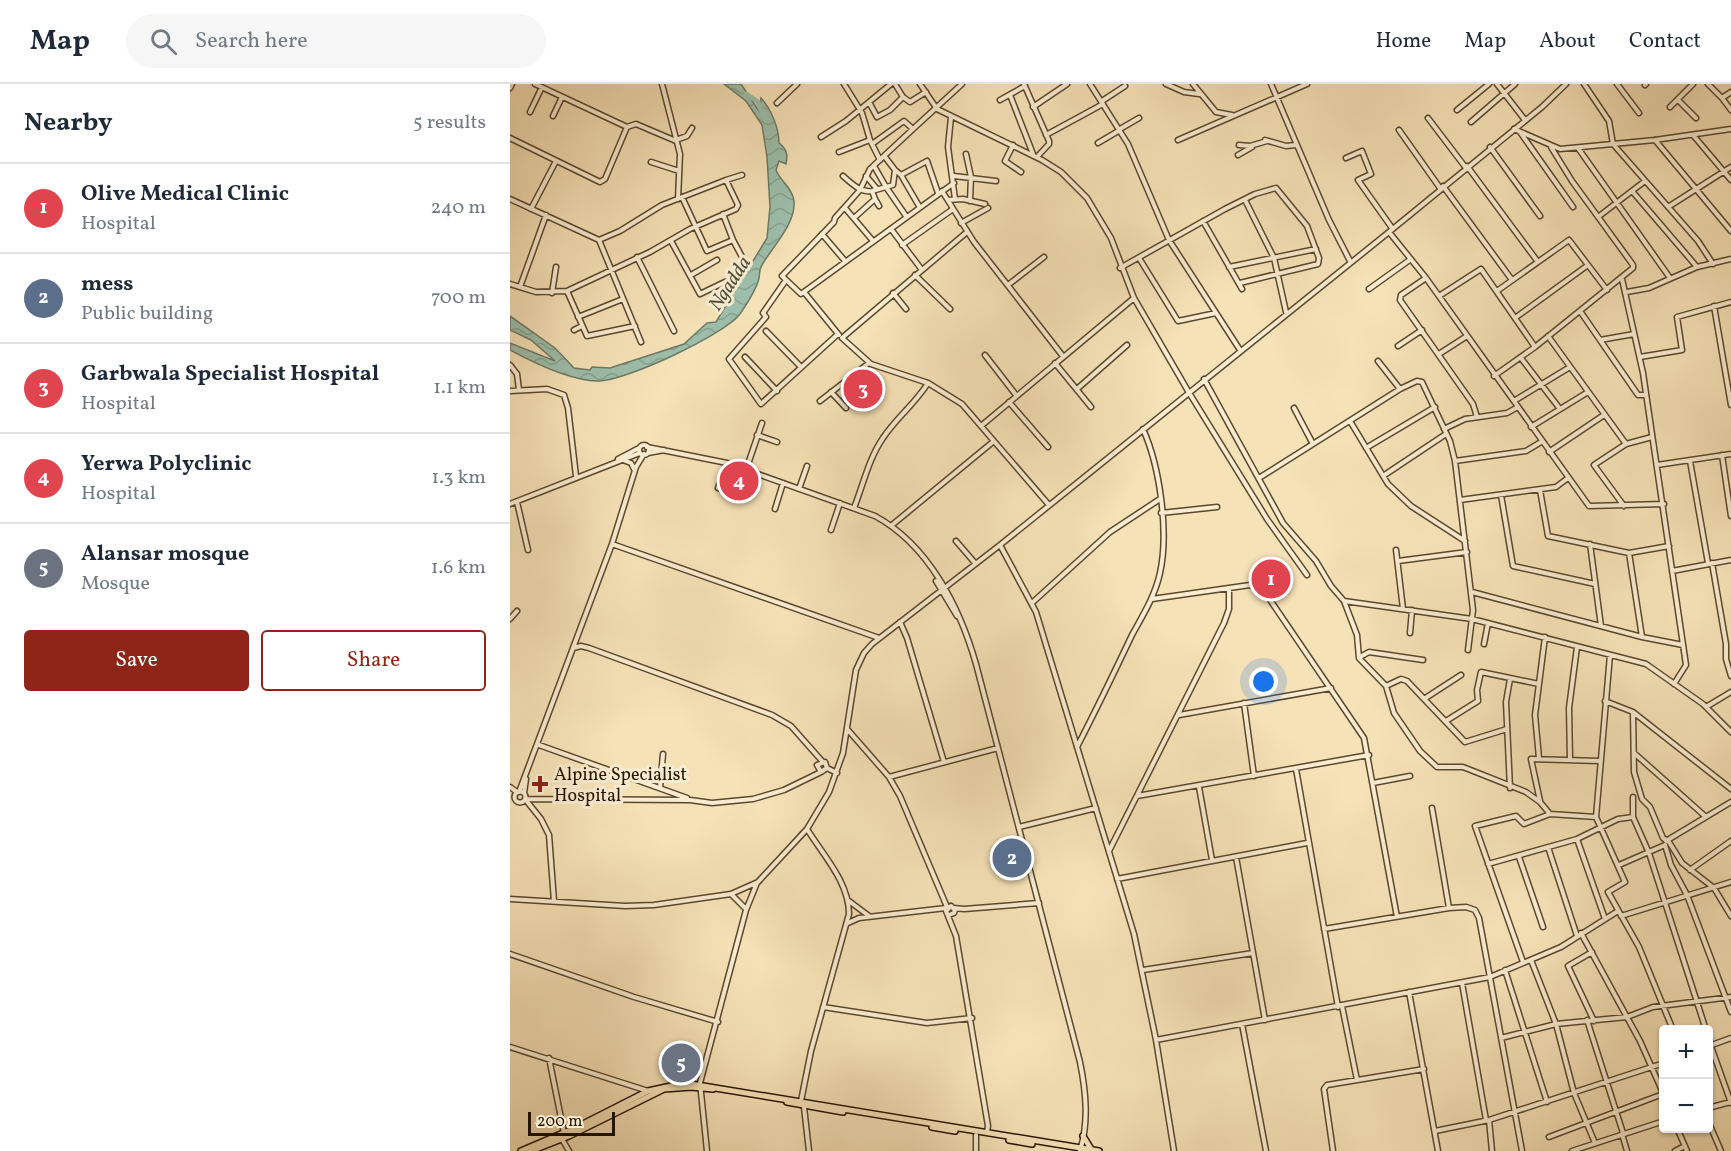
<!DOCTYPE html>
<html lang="en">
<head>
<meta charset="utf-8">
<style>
	:root { --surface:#fff; --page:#f6f6f7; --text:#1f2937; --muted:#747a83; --line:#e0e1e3; --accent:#8f2418 }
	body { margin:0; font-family:Vollkorn,serif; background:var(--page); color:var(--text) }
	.controls { position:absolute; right:18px; bottom:18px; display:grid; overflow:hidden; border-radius:6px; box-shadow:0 2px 4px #0004 }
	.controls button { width:54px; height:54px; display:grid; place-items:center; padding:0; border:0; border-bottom:2px solid var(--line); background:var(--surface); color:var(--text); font:30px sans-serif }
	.scale { position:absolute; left:18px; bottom:15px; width:87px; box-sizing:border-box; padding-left:6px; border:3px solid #271500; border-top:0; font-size:16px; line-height:21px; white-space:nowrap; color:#271500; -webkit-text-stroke:4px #f9ecd0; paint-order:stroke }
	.you { position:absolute; left:754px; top:598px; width:21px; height:21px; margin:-15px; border:4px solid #fff; border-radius:50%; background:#1a73e8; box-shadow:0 0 0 9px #1a73e833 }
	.badge { display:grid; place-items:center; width:39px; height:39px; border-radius:50%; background:var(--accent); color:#fff; font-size:20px; font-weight:700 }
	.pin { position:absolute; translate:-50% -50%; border:3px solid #fff; box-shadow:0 2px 6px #0006 }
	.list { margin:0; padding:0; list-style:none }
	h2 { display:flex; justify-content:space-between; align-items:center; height:78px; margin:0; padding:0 24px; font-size:26px }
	h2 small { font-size:20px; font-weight:400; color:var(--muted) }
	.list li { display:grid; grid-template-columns:39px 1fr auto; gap:18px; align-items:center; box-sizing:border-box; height:90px; padding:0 24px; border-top:2px solid var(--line) }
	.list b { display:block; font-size:22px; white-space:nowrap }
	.list p { margin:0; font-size:20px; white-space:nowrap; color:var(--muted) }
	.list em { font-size:20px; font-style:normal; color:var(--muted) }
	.actions { display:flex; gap:12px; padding:18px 24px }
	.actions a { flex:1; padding:14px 0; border:2px solid var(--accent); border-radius:6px; text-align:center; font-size:21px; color:var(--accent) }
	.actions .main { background:var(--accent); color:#fff }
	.icon { flex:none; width:33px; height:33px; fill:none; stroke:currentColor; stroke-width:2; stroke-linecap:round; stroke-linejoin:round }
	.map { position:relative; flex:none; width:1221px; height:1067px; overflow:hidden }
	header { display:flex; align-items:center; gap:36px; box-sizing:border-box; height:84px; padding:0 30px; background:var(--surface); border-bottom:2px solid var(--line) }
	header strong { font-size:28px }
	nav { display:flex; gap:33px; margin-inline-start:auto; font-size:21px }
	.search { width:420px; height:54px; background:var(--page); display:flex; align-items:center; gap:15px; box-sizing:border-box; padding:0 21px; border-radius:33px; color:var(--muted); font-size:22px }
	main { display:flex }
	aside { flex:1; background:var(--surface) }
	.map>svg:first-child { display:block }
</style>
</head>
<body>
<header>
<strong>Map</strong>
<div class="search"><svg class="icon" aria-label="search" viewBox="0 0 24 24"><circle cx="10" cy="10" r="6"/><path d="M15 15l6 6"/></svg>Search here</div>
<nav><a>Home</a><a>Map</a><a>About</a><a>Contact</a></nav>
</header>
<main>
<aside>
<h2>Nearby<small>5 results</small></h2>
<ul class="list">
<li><span class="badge" style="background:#e0444e">1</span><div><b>Olive Medical Clinic</b><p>Hospital</p></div><em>240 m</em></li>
<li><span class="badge" style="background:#5c6f8a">2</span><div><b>mess</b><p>Public building</p></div><em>700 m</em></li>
<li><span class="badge" style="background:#e0444e">3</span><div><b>Garbwala Specialist Hospital</b><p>Hospital</p></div><em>1.1 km</em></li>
<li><span class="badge" style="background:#e0444e">4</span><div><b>Yerwa Polyclinic</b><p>Hospital</p></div><em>1.3 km</em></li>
<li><span class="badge" style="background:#6b7280">5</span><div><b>Alansar mosque</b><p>Mosque</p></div><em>1.6 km</em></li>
</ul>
<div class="actions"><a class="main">Save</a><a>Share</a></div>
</aside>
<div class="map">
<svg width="1221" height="1067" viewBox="0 0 1221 1067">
	<defs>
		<pattern id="water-waves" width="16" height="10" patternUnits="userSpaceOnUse" patternTransform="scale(1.5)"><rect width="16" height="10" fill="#9dbeaa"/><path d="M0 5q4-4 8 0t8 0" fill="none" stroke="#87a290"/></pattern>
	</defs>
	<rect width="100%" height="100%" fill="#f6e2b7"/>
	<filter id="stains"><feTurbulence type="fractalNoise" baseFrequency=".00333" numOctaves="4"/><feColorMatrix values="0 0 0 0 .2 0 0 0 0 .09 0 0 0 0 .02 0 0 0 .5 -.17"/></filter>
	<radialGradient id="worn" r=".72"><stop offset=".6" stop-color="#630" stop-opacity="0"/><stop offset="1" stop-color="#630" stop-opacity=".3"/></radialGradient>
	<!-- water -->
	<path fill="url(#water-waves)" stroke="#6e7a66" stroke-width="1.5" d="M214,0H231L250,29L251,14C261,25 269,44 269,59C277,65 278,71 276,80L269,77L266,86C270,97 282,103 284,117C286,140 262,163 252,181C249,185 250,189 249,194C247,205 236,221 230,230C214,251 117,296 90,297C63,298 24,279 0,266V259L45,277L21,256L0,246V232L45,264L64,284L80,286L82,283L100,284L174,260L197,239L206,238L257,154L260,123L257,73L252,41L236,17Z"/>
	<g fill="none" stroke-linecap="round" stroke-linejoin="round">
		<!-- river -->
		<path stroke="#9dbeaa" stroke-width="5" d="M236,10L248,18L253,33"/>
		<defs>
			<path id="minor" d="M25,0L117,43
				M152,0L170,70L168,115
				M334,0L352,29L360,56L370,76
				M385,0L393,13L400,18L416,8
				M410,0L427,25L532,76L551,88L577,114L601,154L624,214L678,307L757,435L797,491
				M514,0L539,57V60L527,73
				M580,0L618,60L659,156L730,266
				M656,0L674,8L689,10
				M683,0L706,28L722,31
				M761,0L819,136L840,177
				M987,0L1015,36
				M1074,0L1099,37L1103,60L1188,157L1203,180
				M1107,0L1129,29
				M1198,0L1212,14L1221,8
				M1135,1L1136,0
				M0,4L2,0
				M500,11L523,70
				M1212,14L1221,26
				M490,16L515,2
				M1168,16L1186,34
				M592,17L615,2
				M359,18L367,33L380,26L393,13
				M267,19L287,0
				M523,23L557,0
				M1160,23L1183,0
				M947,26L979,0
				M20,28L32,3
				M43,32L52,13
				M441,33L438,63L445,115
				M918,34L956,84
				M961,38L1005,0
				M117,43L126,40L166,57
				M403,45L360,85L350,106L325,134L324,138L272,192L291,210L444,99
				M610,45L629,34
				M1004,45L1050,65L1145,56L1221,45
				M889,46L930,104
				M1010,48L1063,123
				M536,51L593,20
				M1183,51L1221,96
				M311,53L336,37L381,0
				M0,54L90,98L95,95L117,43
				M166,56L177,52L182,44
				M668,56L797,0
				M755,56L776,62L786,61
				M1145,56L1221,147
				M588,59L610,46
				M362,60L394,37L403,45L452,0
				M503,61L495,77L511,88
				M729,61L740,62L757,57
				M980,63L1030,132
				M1068,64L1160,194
				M329,68L360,56
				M456,70L461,93L460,117
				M728,71L742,63
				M836,74L852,67L861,90L848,96L882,144
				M141,78L169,87
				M364,82L376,103L383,101L385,86L375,73
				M957,82L1028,178
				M385,86L391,91L409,122
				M391,91L417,77L428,109
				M333,92C341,99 351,109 362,107
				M356,92L367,105
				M444,92L486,97
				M216,96L232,91
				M933,102L1002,196
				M432,107L464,158L552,271
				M1122,107L1187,183
				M172,113L197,167L223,156L213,130
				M0,115L89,156L131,258
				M365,115L369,122
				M438,116L453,115L475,120
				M735,116L764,174L776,228
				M1158,123L1221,83
				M335,124L363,157
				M21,125L46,77
				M1088,133L1135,97
				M344,134L365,115L362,107L376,103L396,132
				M693,137L732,205
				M451,139L478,124
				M381,145L412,186
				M457,148L332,254L361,280L418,299L452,320L539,421
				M879,148L916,194L1079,422L1154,420
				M312,150L335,177
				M223,156L232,173
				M161,157L190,210L215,198
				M392,161L443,125
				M127,173L164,247
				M629,174L668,237L706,229
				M719,183L806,165
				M610,184L715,125L745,110L766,104L797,142L809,174L808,180L730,199
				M181,191L207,176
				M405,191L440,225
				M916,194L891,211L890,216L963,320L967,333
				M1112,195L1133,289L1176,581L1164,600
				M276,196L253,229L256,233L219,275L251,320L328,250
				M0,200L26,208L57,207L140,168L180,145L226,125L228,121L216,96L152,121L110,147L89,156
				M498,201L534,173
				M10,203L36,131
				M859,205L901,175
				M57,207L77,252L125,242
				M987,207L1059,156L1097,206
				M294,208L329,251
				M1117,208L1139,204L1187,183L1221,175
				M42,209L46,183
				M383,209L396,225
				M929,212L971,185L1025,263
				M1204,222L1221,321
				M1070,227L1128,311H1135
				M68,233L113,215
				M1005,234L1078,181
				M64,246L72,242
				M256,247L291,283
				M1038,252L1116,360
				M1090,256L1124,250
				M888,262L912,246
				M929,270L957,252
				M475,271L506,311
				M235,273L267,307
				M1130,273L1172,266L1167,233L1221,218
				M1011,274L1050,325
				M868,277L890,305
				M545,279L581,323
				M0,281L7,290L9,306
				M984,292L1025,263L1123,184V181L1062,97L1041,63
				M694,295L773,439L806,477L821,502L834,517L847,551L849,574L876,602L884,629L910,667L927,683H953L1016,708L1030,718L1040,730L1086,733
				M567,305L617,261
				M0,307L37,305L54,311L58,324L66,392
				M321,308L336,324
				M310,317L359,279
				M1004,317L1060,283
				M499,318L538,363
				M784,324L803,360
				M840,337L878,400L901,422L955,457
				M471,342L624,214
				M1021,343L1078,308
				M934,345L955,335L997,329L1008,323
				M247,351L267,358
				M129 366a5 5 0 1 1 10 0a5 5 0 1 1-10 0Z
				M137,363L217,379L365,432C419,461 450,524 466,580L570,978C576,1008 579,1038 570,1067
				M856,364L925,323
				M1039,368L1094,331
				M138,369L154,366
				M1212,371L1221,432
				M108,375L129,364
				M113,376L121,379L124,385
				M945,377L1016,367L1031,358
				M1180,377L1198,479
				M217,379L208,404L221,409
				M1147,381L1221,370
				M236,386L252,339
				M873,392L936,350
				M749,394L890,305L907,297L912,298L940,357L945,377L963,526L958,566
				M289,405L297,382
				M1030,406L1038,452L1119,469L1159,462
				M991,411L1003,482L1085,500
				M950,416L1046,403L1058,394
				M7,418L18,466
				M0,420L130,369
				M1114,422L1084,381L1116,360L1142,353
				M344,424C353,401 359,374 373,354C386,334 405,320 418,299
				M265,425L273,399
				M651,429L707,423
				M382,441L484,357
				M321,446L330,419
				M446,457L465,479
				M102,460L369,554
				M1080,460L1091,542
				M490,461L526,528L624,850L646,956L664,1067
				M886,466L893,525
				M1119,469L1132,553
				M888,477L957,468
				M1202,479L1216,560V575L1221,592
				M1162,487L1221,476
				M426,497L447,532
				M749,503L755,488
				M962,508L1132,553L1173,561
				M642,515L740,501L754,507L854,654L887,833
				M834,517L962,535L1136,580L1193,620L1221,648
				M523,518L600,448L650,415
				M0,535L7,527
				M390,538L397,554L434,678
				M900,549L902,526
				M974,560L978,539
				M63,564L71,562L79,564L262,631L281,642L312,677
				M1100,571L1086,733L1115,798L1098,808L1129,863L1163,946
				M850,573L859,568L913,576
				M1000,595L996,618L1000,704
				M876,602L891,595L897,597L955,658L997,645
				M914,615L951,591
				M1095,617L1123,628L1124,688L1132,715L1140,723L1153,754L1159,758L1172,779L1204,804L1221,832
				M734,619L744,692
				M1196,623L1221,608
				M1123,628L1221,705
				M669,631L821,604
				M936,637L968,617L967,606L971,588L1029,600
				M338,646L379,693L390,712L437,823
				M29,661L177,714
				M567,663C586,626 604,589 622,551C633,531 645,512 650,489C659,448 650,383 633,345
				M1124,669L1196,733
				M1029,674L1025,631L1035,553
				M1060,676L1059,624L1067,563
				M317,684L311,688L307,681L315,678L317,684L327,689
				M786,685L828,923
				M379,693L488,664
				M863,699L900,692
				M0,703L7,708
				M689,703L702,776
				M150,704L153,670
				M4.5 713a5.5 5.5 0 1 1 11 0a5.5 5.5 0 1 1-11 0Z
				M9,708L102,460L126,383L134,370
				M14,709L16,695
				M627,712L859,671
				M15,715L31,735L39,751L44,817
				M16,715L180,716L202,719L243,715L274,706L311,688
				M1030,717L1021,675L1089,677
				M922,724L939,824
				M1123,733L1139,769L1196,946
				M509,743L586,724
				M1067,755L1095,835
				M1156,757L1221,718
				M1155,761L1161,781L1177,811L1221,928
				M1038,763L1067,852
				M599,767L714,539L719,525V505
				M726,773L755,936
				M1009,773L1033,843
				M978,780L1067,755L1108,735L1123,733V713
				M1109,781L1155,761
				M1180,786L1221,757
				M607,795L797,759
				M221,810L236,825
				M0,815L115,822L144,821L221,810L248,798L297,745L319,708L333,669L346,586L354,569L362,560L490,461L879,148L1032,23L1056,0
				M339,817L359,832
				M444,824L454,825L529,819
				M439,831L444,829L445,826L441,822L436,827L446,852L478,1042L477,1048
				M1111,832L1221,798
				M338,839L349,834L436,824
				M814,845L939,824L956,823L965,826L969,834L1012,1067
				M1071,849L1130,957L1154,1011
				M1082,868L1058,882L1084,937
				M0,870L124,913L208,938
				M1021,876L1046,940L1064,1009L1085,1059
				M1013,878L965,742L1006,732L1014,740L1040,730
				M633,886L743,869
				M995,886L1037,1018
				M952,899L976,1036
				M899,908L928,1067
				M832,922L847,996
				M313,923L417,939L462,934
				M1077,936L1113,1049
				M732,940L756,1067
				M991,954L1046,940L1117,933L1143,923L1221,913
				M1198,954L1221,1019
				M646,956L980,893L1051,863L1108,827
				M1199,962L1221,954
				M0,963L138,1007
				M39,974L54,1049
				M291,1017L301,967L339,830C339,798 313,771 297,745
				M294,1023L299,1067
				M1198,1024L1221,1018
				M979,1036L982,1067
				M1198,1037L1211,1067
				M1167,1044L1177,1067
				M925,1047L979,1036L1154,979
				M1112,1050L1117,1067
				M466,1051V1067
				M1039,1053L1153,1010
				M52,1055L59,1067
				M197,1067L190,999L236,826L247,799
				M823,1067L814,1005L817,1001L914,985
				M1062,1067L1154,1037
				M1165,1067L1175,1062"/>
			<path id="major" d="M277,1018L333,1028
				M422,1043L445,1047
				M573,1052L581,1065
				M499,1056L522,1060
				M11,1067L65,1044L138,1007L175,999L589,1067
				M21,1067L59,1052L154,1005L181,1003L203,1005"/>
		</defs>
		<!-- minor casing -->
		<use href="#minor" stroke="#5b482e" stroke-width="7"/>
		<!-- major casing -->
		<use href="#major" stroke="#271500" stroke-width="8"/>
		<!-- minor -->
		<use href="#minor" stroke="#f9ecd0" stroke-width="4"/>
		<!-- major -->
		<use href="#major" stroke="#f6e2b7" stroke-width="5"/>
	</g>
	<!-- markers -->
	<path fill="#8f2418" stroke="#f9ecd0" stroke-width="2" d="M27 691h6v6h6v6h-6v6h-6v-6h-6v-6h6z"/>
	<g text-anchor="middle" stroke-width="6" stroke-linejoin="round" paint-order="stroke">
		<!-- poi labels -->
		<g font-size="18" fill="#271500" stroke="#f9ecd0" text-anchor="start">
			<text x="44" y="696">Alpine Specialist<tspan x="44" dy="21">Hospital</tspan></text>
		</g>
		<!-- water labels -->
		<g font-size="20" font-style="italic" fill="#50503c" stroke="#f9ecd0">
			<text transform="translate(219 199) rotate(-57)" y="7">Ngadda</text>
		</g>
	</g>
	<rect width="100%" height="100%" filter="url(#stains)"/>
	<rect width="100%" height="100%" fill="url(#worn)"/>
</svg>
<div class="controls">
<button>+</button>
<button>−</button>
</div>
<div class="scale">200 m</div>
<div class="you"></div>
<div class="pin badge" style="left:761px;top:495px;background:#e0444e">1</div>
<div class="pin badge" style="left:502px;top:774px;background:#5c6f8a">2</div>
<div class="pin badge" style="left:353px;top:305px;background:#e0444e">3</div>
<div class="pin badge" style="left:229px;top:397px;background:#e0444e">4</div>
<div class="pin badge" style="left:171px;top:979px;background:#6b7280">5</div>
</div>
</main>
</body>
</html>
